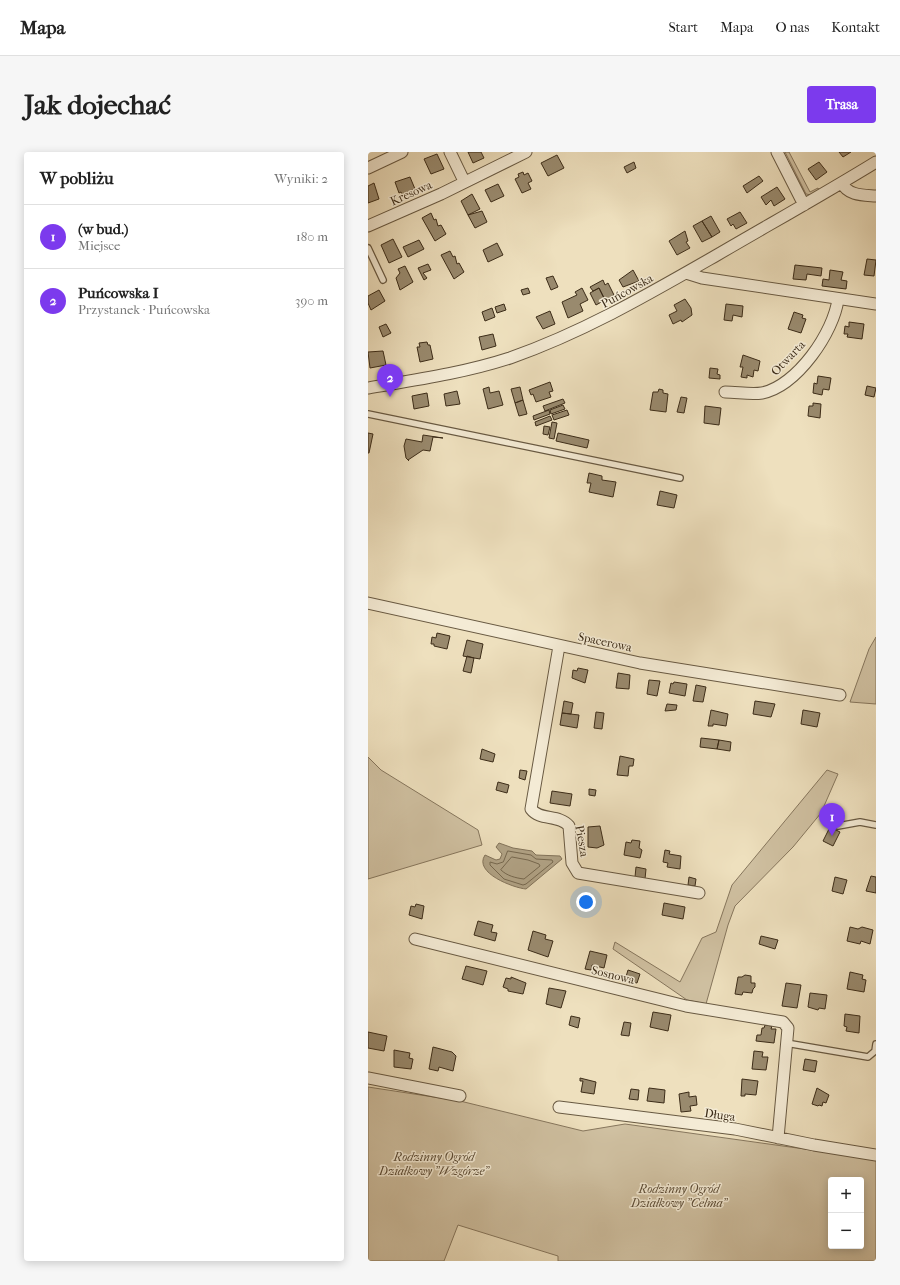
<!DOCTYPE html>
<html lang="pl">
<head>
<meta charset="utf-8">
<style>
	:root { --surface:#fff; --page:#f6f6f6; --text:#222; --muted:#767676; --line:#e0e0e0; --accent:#7c3aed }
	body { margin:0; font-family:"IM FELL French Canon",serif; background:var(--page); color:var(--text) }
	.controls { position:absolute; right:12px; bottom:12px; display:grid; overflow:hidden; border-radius:4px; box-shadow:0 2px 10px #0003 }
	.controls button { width:36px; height:36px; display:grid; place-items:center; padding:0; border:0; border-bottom:1px solid var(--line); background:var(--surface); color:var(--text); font:20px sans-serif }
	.you { position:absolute; left:218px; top:750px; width:14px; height:14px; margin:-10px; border:3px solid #fff; border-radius:50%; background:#1a73e8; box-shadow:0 0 0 6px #1a73e833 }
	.badge { display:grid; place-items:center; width:26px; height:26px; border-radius:50%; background:var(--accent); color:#fff; font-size:13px; font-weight:700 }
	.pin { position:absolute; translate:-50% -33px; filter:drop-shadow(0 1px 2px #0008) }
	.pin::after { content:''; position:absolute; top:21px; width:14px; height:12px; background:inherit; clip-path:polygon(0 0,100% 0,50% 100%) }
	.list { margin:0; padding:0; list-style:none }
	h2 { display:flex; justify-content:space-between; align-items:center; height:52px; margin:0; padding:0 16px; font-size:17px }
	h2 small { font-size:13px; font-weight:400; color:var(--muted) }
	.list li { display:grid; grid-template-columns:26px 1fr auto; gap:12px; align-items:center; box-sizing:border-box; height:64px; padding:0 16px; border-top:1px solid var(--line) }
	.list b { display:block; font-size:15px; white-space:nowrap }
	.list p { margin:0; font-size:13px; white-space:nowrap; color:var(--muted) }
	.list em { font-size:13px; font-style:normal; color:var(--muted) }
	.map { position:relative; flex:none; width:508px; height:1109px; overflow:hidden; border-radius:4px }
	header { display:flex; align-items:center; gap:24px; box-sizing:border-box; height:56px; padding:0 20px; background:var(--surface); border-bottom:1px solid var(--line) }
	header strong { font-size:19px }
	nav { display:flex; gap:22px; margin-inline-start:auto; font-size:14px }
	.intro { display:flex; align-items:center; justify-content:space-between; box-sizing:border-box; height:96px; padding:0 24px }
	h1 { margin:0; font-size:28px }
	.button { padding:10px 18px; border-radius:4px; background:var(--accent); color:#fff; font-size:14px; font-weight:700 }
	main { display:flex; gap:24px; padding:0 24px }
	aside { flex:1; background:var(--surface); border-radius:4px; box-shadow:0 2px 10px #0003 }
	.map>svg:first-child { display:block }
</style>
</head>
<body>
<header>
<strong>Mapa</strong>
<nav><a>Start</a><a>Mapa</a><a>O nas</a><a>Kontakt</a></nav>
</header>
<div class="intro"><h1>Jak dojechać</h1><a class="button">Trasa</a></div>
<main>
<aside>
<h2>W pobliżu<small>Wyniki: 2</small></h2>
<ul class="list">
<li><span class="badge">1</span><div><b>(w bud.)</b><p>Miejsce</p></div><em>180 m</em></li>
<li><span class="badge">2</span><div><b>Puńcowska I</b><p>Przystanek · Puńcowska</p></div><em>390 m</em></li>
</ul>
</aside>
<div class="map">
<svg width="508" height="1109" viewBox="0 0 508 1109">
	<rect width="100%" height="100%" fill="#eee0be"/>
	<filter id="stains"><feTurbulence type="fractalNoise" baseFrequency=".005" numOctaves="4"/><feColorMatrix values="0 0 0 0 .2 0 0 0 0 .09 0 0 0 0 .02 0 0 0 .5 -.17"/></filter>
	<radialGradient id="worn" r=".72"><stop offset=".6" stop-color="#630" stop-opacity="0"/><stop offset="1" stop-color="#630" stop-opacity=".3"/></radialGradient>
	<!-- green -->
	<path fill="#d0c1a2" stroke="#86765d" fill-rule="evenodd" d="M417,0H421L442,40L450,36L452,39L443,43L438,42Z
		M508,485V552L482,550L501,497Z
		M0,605L13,618L110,678L114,693L0,727Z
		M459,618L470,622L453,661L425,695L367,754L360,773L338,852L319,848L245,797L247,790L312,830L334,786L348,780L364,733Z
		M0,935L92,949L215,979L257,972L508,1007V1109H190V1104L90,1073L76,1109H0ZM463,1028H493V1094H463Z"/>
	<!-- water -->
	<path fill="#b1a386" stroke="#82735a" d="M131,691L145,696L164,699L168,703L192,704L194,707L158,737C146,736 105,721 117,703L128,708L132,707L134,702L128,695Z"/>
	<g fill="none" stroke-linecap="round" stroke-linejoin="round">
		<!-- shore -->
		<path stroke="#76684f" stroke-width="1" d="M140,699L163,703L168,707L184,708L185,710L158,732L155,733L136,727L122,713V710L129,712L135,710Z
			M144,705L160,708L171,712L172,714L156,727C148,726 139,724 133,718Z"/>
	</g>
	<!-- building -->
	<path fill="#998a6e" stroke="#3c2c18" d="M100,0H113L116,6L105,11Z
		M471,0H483L475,5Z
		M69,2L76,17L63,22L56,7Z
		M189,3L196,16L180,24L173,11Z
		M266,10L268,16L259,21L256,15Z
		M451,10L459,20L448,28L440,17Z
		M155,20L156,23L160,21L164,29L160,31L163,37L154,41L147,27L151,25L150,22Z
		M391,24L395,29L379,41L375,34Z
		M42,25L47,37L41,39L42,41L35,44L33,40L31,41L27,30Z
		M6,31L11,47L0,51V34Z
		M130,32L136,44L123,50L117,38Z
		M409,35L417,47L406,54L403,48L398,53L393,45Z
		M104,42L112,57L100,63L93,49Z
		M114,59L119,70L107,76L100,63Z
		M372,60L379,71L368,77L365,72L363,74L359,67Z
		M63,61L66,68L68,67L70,74L73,73L78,82L67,89L54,66Z
		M343,64L352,80L344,85L334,69Z
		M334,69L344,85L334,90L325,74Z
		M317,79L320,89L318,90L322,96L309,103L301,89Z
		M25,87L34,105L21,111L13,93Z
		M51,88L56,97L40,105L35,95Z
		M129,91L135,103L120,110L115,98Z
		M82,99L85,105L87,104L89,112L91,111L96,120L86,127L73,103Z
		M499,107L508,108L506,124L496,123Z
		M60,112L63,118L55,121L59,126L56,128L50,116Z
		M427,113L454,116L453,124L439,122L438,128L425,127Z
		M37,114L45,130L32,138L28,126L32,121L30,117Z
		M265,118L271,129L255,135L251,128Z
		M462,118L475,120L473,128L479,129L478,137L454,134L455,127L461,128Z
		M185,124L190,135L183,138L178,126Z
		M235,128L237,133L240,131L246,143L237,148L231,136L225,139L222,135Z
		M160,136L162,141L155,143L153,138Z
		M214,136L220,148L212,152L215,159L200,166L194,150L209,143L207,140Z
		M231,136L237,148L228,153L222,141Z
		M11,138L17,149L3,158L0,151V144Z
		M317,147L323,156L324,163L314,170L313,168L305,172L301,163L309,159L306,153Z
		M136,152L138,158L129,161L127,155Z
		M358,152L375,154L374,165L365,163L364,169L356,168Z
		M124,156L127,165L117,169L114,160Z
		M182,159L187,172L175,177L168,165Z
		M426,160L435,163L434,166L438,167L433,181L420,177Z
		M481,170L496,172L494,187L479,185L480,182H476L477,174L481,175Z
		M18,172L23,181L15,185L11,175Z
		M125,182L128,194L114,198L111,185Z
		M59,190L60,193H62L65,207L52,210L49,195H52L51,191Z
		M15,199L18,213L2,216L0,200Z
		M375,203L392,209L390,219L386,218L385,225L379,223V226L373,225L375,215H372Z
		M342,216L350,217L349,222L352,223V227L341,226Z
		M450,224L463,226L461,238L455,237L454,243L445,241L446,231L449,232Z
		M182,230L185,239L181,240L183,245L168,250L165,242L163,243L161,238Z
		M499,234L508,236L506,245L497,243Z
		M121,235L122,241L131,239L135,253L120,257L115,237Z
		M152,235L155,248L147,251L143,237Z
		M291,237L295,238V241L300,242L298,260L282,258L285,240H290Z
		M89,239L92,252L78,254L76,242Z
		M59,241L61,254L46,257L44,244Z
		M313,245L319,246L316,261L309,260Z
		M195,247L197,251L177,259L175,254Z
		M155,248L159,262L151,264L147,251Z
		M445,251L453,252L452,266L440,264L441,254H445Z
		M195,253L197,257L183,262L182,258Z
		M337,254L353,256L351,273L336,271Z
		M181,258L182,262L166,268L165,264Z
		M199,258L201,263L186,268L184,263Z
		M182,264L184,268L168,274L167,270Z
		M184,270L189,271L186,287L181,286Z
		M176,274L182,275L180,283L175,282Z
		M0,281L5,282L1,301H0Z
		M190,281L221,288L219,296L188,289Z
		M55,283L75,286L65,285L62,299L55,298L40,308L41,309L38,306L36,294L38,287L54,290Z
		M221,321L234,324V328L248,330L245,345L221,340L223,331H219Z
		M292,339L309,343L306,356L289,353Z
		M69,481L82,484L79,497L66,494V492H63L64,485L68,486Z
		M99,488L115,492L112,507L95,504Z
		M99,504L106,506L103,521L95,519Z
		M210,516L220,518L217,531L204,526L205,518L209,519Z
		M250,521L262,523L261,537L248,536Z
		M281,528L292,529L289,544L279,542Z
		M306,530L319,532L317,544L301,541L303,531L305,532Z
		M328,533L338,535L335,550L325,549Z
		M196,549L205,551L203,562L194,561Z
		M387,549L407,552L403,565L385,562Z
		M299,552L309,553L308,558L297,559Z
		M343,558L360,562L358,574L345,572V574H340Z
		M435,558L452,561L449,575L433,572Z
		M228,560L236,561L234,577L226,576Z
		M194,561L211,563L209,576L192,573Z
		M333,586L351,588L349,597L332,595Z
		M351,588L363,590L362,599L349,597Z
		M114,597L127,602L125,610L112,607Z
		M252,604L266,607L265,614H261L260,624L249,623Z
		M152,618L159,619L157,628L151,626Z
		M130,630L141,633L139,641L128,638Z
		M221,637L228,638L227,644L221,643Z
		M184,639L204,642L202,654L182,651Z
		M232,674L236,693L229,696L220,695V675Z
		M462,675L472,680L465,694L455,689Z
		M264,688L272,689L271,696L274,698L272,706L256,703L258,690L263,691Z
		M297,698L302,699L301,702L313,704L312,717L299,715L300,711L295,710Z
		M268,715L278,717L277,727L267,725Z
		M503,724L508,725V741L498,739Z
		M321,725L328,727L327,734L320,733Z
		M467,725L479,728L475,742L464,739Z
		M296,751L317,755L315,767L294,763Z
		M48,752L56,754L54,767L41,763L43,754L47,755Z
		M110,769L125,773L123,780L129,781L127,789L106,783Z
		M482,775L490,777L494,775L505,778L502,792L493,789L492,792L479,789Z
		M165,779L178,783L177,787L185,789L180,805L160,798Z
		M393,784L410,788L407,797L391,792Z
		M222,799L239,803L236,816L224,813L223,818L217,817Z
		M98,814L119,819L115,833L94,827Z
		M260,818L272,822L269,831L257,828Z
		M482,820L495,823L494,827L498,828L496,840L479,837Z
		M377,823L383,824V831H387V835L385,837L384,841L375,840L374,843L367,842L370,825H374Z
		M143,825L158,831L155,842L140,839V837L135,835L138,826L143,827Z
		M418,831L433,833L429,856L414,854Z
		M181,836L198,839L193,856L178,852Z
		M442,841L459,843L457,857L451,856L450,858L440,855Z
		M285,860L303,863L300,879L282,875Z
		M477,862L492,864L491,881L478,879L479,875L476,874Z
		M203,864L212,866L210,876L201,873Z
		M256,870L263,871L261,884L253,883Z
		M397,873L404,874L403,877H408L406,891L388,889L389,883H393L394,876H396Z
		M0,880L19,884L16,899L0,896Z
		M65,895L84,900L88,904L85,919L71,915L70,919L61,917Z
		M26,898L42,901L41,906L45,907L43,917L26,915Z
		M386,899L395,900L394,905H400L398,918L384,917Z
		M437,907L449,909L447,920L435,918Z
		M212,926L228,930L226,942L213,940L215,929H212Z
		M374,927L390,929L388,943L377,942V944H373Z
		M281,936L297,938L296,951L279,949Z
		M449,936L461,943L458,951L455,950L454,954L451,953L450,954L444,952Z
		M263,937L271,938L270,948L261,947Z
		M321,940V945L328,944L329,953L322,954L323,959L313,960L311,942Z"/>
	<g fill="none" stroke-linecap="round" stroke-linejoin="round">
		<defs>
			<path id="service" d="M0,96L15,128
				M0,262L312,326
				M470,674L492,670L508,673
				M418,891L500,905L507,899L508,892"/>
			<path id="minor" d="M82,0L96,29
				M409,0L436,53
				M0,16L34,0
				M474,31C480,44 496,43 508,44
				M0,74L73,42L158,0
				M318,121L334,126L508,152
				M0,236C47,228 96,221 142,206C216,180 281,142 349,103C402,72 456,42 508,10
				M357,240C369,240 383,243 394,241C429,234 466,180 470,147
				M0,451L272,511L472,543
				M191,494L163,657C172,669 191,662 201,674L204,711L210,721L331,741
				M47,787L318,854L415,870L420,876L410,986
				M0,926L92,944
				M191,955L367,977L446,993L508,1003"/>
		</defs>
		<!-- service casing -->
		<use href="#service" stroke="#685942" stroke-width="8"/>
		<!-- minor casing -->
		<use href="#minor" stroke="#685942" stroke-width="13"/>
		<!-- service -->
		<use href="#service" stroke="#f4ebd5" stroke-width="5.5"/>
		<!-- minor -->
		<use href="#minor" stroke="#f4ebd5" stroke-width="11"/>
	</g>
	<g text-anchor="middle" stroke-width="3" stroke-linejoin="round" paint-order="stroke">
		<!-- street labels -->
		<g font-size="12" fill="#3c2c18" stroke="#f4ebd5">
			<text transform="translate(43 41) rotate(-24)" y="4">Kresowa</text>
			<text transform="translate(259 139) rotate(-29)" y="4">Puńcowska</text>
			<text transform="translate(420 206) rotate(-46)" y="4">Otwarta</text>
			<text transform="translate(237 490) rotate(12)" y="4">Spacerowa</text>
			<text transform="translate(214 689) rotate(80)" y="4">Piesza</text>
			<text transform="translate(245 823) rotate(14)" y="4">Sosnowa</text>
			<text transform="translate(352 963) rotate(8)" y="4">Długa</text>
		</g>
		<!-- park labels -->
		<g font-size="12" font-style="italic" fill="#5a4a34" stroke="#f4ebd5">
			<text x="66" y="1009">Rodzinny Ogród<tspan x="66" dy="14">Działkowy "Wzgórze"</tspan></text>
			<text x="311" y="1041">Rodzinny Ogród<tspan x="311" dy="14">Działkowy "Celma"</tspan></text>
		</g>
	</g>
	<rect width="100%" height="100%" filter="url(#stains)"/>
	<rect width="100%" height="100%" fill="url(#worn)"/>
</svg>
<div class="controls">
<button>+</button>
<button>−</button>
</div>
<div class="you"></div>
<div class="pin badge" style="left:464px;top:684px">1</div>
<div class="pin badge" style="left:22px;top:245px">2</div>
</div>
</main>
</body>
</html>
